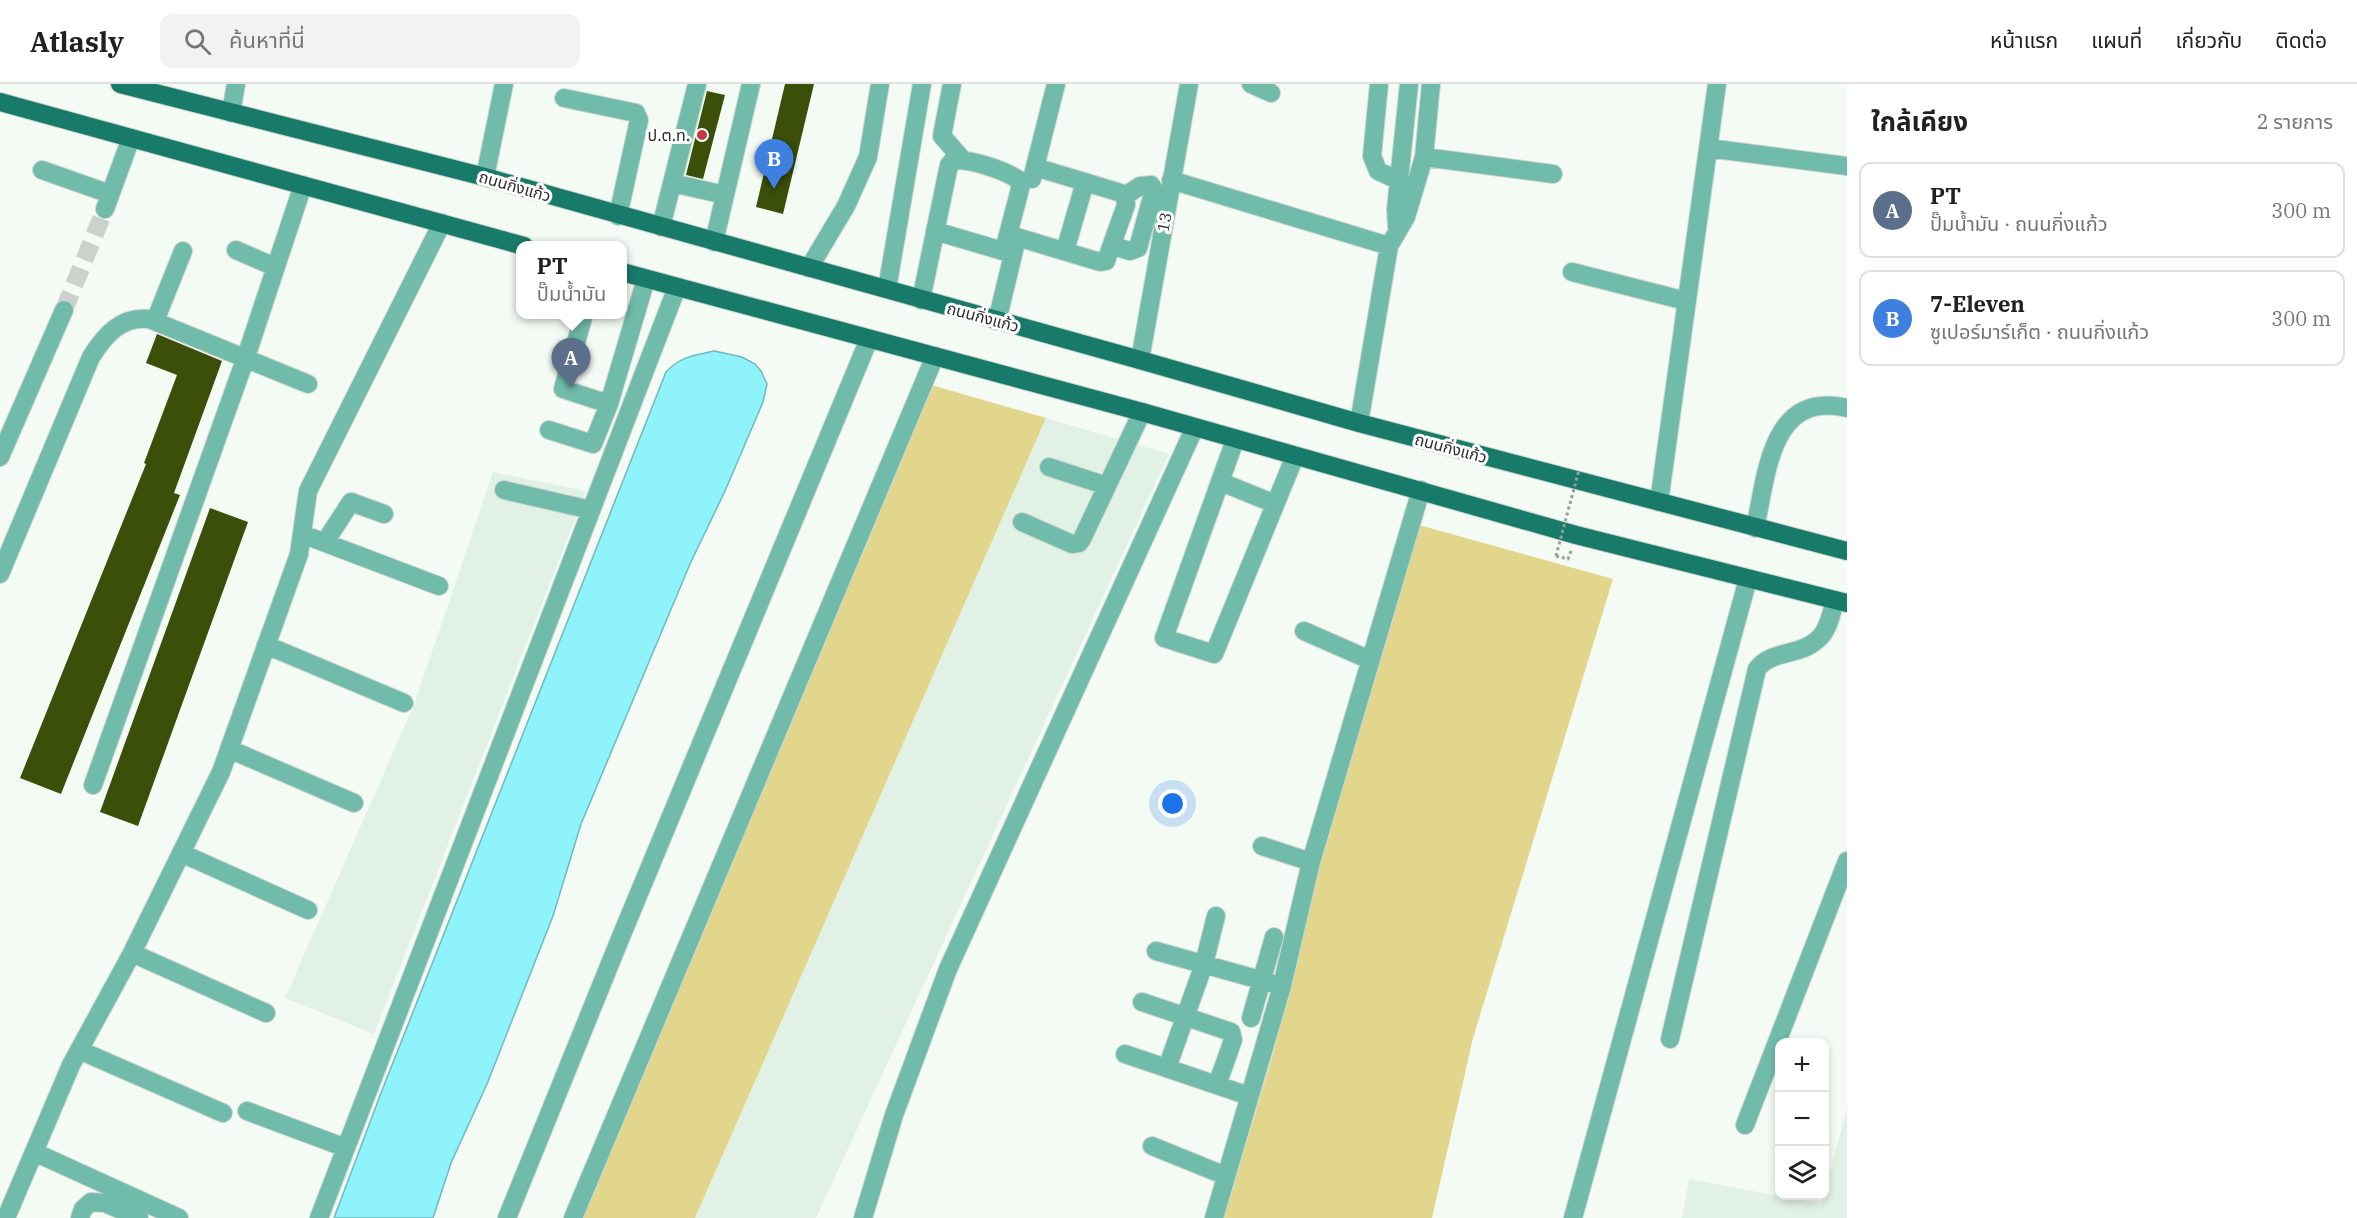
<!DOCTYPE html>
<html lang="th">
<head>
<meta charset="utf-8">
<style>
	:root { --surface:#fff; --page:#f2f2f2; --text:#202124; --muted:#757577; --line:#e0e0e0; --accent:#2563eb }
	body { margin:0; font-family:"IBM Plex Serif","Noto Sans Thai",serif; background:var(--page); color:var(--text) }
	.controls { position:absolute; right:18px; bottom:18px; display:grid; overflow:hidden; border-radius:12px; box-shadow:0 3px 9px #0003 }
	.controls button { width:54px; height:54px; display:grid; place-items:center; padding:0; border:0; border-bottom:2px solid var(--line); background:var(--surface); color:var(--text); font:30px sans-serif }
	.you { position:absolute; left:1173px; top:720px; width:21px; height:21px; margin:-15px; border:4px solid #fff; border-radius:50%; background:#1a73e8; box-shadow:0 0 0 9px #1a73e833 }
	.badge { display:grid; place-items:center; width:39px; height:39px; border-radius:50%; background:var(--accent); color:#fff; font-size:20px; font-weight:700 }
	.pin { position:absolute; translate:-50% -50px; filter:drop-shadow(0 2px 3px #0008) }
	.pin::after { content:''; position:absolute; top:32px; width:21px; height:18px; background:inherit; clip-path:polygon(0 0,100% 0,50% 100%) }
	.popup { position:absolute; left:516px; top:157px; width:111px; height:78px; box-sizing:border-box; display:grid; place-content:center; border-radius:12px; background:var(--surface); filter:drop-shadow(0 2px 4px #0005); font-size:20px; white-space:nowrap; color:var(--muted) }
	.popup b { font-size:22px; color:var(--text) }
	.popup::after { content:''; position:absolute; left:50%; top:100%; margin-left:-12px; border:12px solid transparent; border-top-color:var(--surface) }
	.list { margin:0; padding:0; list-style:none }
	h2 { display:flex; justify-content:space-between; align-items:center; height:78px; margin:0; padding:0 24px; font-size:26px }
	h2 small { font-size:20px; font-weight:400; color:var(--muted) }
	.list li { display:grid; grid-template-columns:39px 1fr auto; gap:18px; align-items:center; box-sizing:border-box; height:96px; margin:0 12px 12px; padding:0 12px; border:2px solid var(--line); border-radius:12px }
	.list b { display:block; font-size:22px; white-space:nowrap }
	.list p { margin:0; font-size:20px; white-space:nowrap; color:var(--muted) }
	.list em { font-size:20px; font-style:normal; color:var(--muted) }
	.icon { flex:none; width:33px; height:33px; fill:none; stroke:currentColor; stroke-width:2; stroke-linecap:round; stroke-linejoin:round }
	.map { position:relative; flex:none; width:1847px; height:1134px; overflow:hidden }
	header { display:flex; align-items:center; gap:36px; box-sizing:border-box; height:84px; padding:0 30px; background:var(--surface); border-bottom:2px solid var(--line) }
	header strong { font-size:28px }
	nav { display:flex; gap:33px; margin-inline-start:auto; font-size:21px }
	.search { width:420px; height:54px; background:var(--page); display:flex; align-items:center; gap:15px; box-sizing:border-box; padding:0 21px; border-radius:12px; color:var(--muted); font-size:22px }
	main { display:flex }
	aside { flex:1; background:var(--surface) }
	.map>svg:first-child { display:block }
</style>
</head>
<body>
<header>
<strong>Atlasly</strong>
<div class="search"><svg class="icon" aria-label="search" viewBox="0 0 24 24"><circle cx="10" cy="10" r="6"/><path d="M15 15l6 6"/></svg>ค้นหาที่นี่</div>
<nav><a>หน้าแรก</a><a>แผนที่</a><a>เกี่ยวกับ</a><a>ติดต่อ</a></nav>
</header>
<main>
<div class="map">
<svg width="1847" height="1134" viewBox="0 0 1847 1134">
	<rect width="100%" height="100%" fill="#f3fbf4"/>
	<!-- built -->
	<path fill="#e2f1e5" d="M1046,334L1169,370L816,1134H695Z
		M493,388L586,407L374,950L285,914L414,621Z
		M1847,1025V1134H1682L1689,1095L1821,1120Z"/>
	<!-- green -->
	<path fill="#e2d58c" d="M928,300L1046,334L695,1134H580Z
		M1419,441L1613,495L1473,954L1432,1134H1224L1274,966L1325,763Z"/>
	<!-- water -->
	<path fill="#8ff3fc" stroke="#71b8bd" stroke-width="1.5" d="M714,267L742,273L755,280L761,287L767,300L763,318L725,407L690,480L581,740L553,832L487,1000L451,1079L433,1134H334L381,1009L666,288C680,273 694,271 714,267Z"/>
	<!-- building -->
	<path fill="#3b4f09" d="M785,0H814L783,130L756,123Z
		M707,7L725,11L703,95L686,91Z
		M157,250L222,277L174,409L180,411L61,710L20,694L146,380L144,379L177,291L146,279Z
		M210,424L248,438L138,742L100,728Z"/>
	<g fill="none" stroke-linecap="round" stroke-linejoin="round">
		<!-- minor-tunnel -->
		<path stroke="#cbd2cc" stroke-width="18" stroke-dasharray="18 9" stroke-linecap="butt" d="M64,226L105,125"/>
		<defs>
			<path id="minor" d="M952,0L942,52L962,75
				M1251,0L1271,9
				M1379,0L1372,72L1378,87L1400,97
				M564,14L636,29L639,36L618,132
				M231,29L236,0
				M1708,64L1847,82
				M1424,73L1553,90
				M42,86L110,110
				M485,93L504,0
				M1032,95L1056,0
				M1171,96L1389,162
				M672,99L725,111
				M105,125L131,54
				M661,143L697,0
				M1397,143L1396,125L1409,0
				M935,147L1013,170
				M1017,153L1100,178L1106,177L1126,121L1125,112L1121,109L1035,83
				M714,158L751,0
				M1113,162L1130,167L1138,164L1154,106L1151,101L1140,102L1125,112
				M236,166L275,183
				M1065,167L1085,98
				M809,184L846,122L868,73L880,0
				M1572,188L1686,217
				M887,205L922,0
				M921,216L949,81L953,76C971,75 1004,86 1019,96L1020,105L1004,166
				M584,230L563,305L609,320L646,195
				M155,237L183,167
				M997,237L1017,154
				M1140,276L1189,0
				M1359,339L1389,162L1406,133L1424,73L1431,0
				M549,346L593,360L609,320
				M1235,356L1164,554L1214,570L1295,372
				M0,373L64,226
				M1049,383L1107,402
				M1221,398L1275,420
				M504,406L591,426
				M1659,418L1717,0
				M1022,438L1072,460L1079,459L1082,455L1142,328
				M1755,444C1767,391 1770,306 1847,324
				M302,450L439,502
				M325,458L351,418L384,430
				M0,490L91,273C105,251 121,232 149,235L308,300
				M1304,547L1370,576
				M266,561L404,619
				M229,665L354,719
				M93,701L246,273L303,101
				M1262,762L1311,778
				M181,769L308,826
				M1156,867L1282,902
				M132,869L266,929
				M1142,918L1231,948L1233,956L1217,1001
				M1251,934L1274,853
				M1670,955L1757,585C1773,564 1803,574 1822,551C1829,542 1832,528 1835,516
				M79,966L223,1029
				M1125,970L1249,1012
				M1167,984L1204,880L1216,832
				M247,1027L346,1064
				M1745,1041L1847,777
				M1152,1062L1226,1092
				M34,1068L179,1134
				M6,1134L71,981L132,869L221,688L299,470L308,407L442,139
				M80,1134L83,1125L91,1118L105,1119L139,1134
				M319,1134L677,203
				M507,1134L620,855L869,255
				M573,1134L935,272
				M863,1134L894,1031L948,885L1194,345
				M1214,1134L1282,902L1311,778L1421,406
				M1573,1134L1748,495"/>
			<path id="major" d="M120,0L485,93L1140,276L1359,339L1847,467
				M0,18L524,162
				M622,188L1142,328L1576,451L1847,519"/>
		</defs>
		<!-- minor casing -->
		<use href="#minor" stroke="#cfd6d0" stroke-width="20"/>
		<!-- major casing -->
		<use href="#major" stroke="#cfd6d0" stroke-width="20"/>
		<!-- path -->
		<path stroke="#989e99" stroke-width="3" stroke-dasharray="3 3" stroke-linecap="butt" d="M1556,472L1568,475L1571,467"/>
		<!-- minor -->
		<use href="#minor" stroke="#70bbaa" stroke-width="18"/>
		<!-- major -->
		<use href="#major" stroke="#187b69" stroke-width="18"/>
		<!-- path-bridge -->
		<path stroke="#989e99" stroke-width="3" stroke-dasharray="3 3" stroke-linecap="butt" d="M1556,472L1579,386"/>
	</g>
	<!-- markers -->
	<circle fill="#c83844" stroke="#fff" stroke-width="2" cx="702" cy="51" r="6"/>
	<g text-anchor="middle" stroke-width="6" stroke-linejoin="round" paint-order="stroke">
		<!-- poi labels -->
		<g font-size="16" fill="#2a2d2b" stroke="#fff" text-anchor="end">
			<text x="690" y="57">ป.ต.ท.</text>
		</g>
		<!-- street labels -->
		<g font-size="16" fill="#2a2d2b" stroke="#fff">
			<text transform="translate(515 102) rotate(16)" y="6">ถนนกิ่งแก้ว</text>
			<text transform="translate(1164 138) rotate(-80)" y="6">13</text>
			<text transform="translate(983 233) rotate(15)" y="6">ถนนกิ่งแก้ว</text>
			<text transform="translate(1451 364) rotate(15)" y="6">ถนนกิ่งแก้ว</text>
		</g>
	</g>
</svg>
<div class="controls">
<button>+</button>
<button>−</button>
<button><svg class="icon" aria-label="layers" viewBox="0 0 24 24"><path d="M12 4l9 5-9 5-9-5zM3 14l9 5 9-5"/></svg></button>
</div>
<div class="you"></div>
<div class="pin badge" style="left:571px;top:304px;background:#5c6f8a">A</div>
<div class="popup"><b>PT</b>ปั๊มน้ำมัน</div>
<div class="pin badge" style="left:774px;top:105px;background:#3f7fe0">B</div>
</div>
<aside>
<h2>ใกล้เคียง<small>2 รายการ</small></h2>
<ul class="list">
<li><span class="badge" style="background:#5c6f8a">A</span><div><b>PT</b><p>ปั๊มน้ำมัน · ถนนกิ่งแก้ว</p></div><em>300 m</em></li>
<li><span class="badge" style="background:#3f7fe0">B</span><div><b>7-Eleven</b><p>ซูเปอร์มาร์เก็ต · ถนนกิ่งแก้ว</p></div><em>300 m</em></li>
</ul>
</aside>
</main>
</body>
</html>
